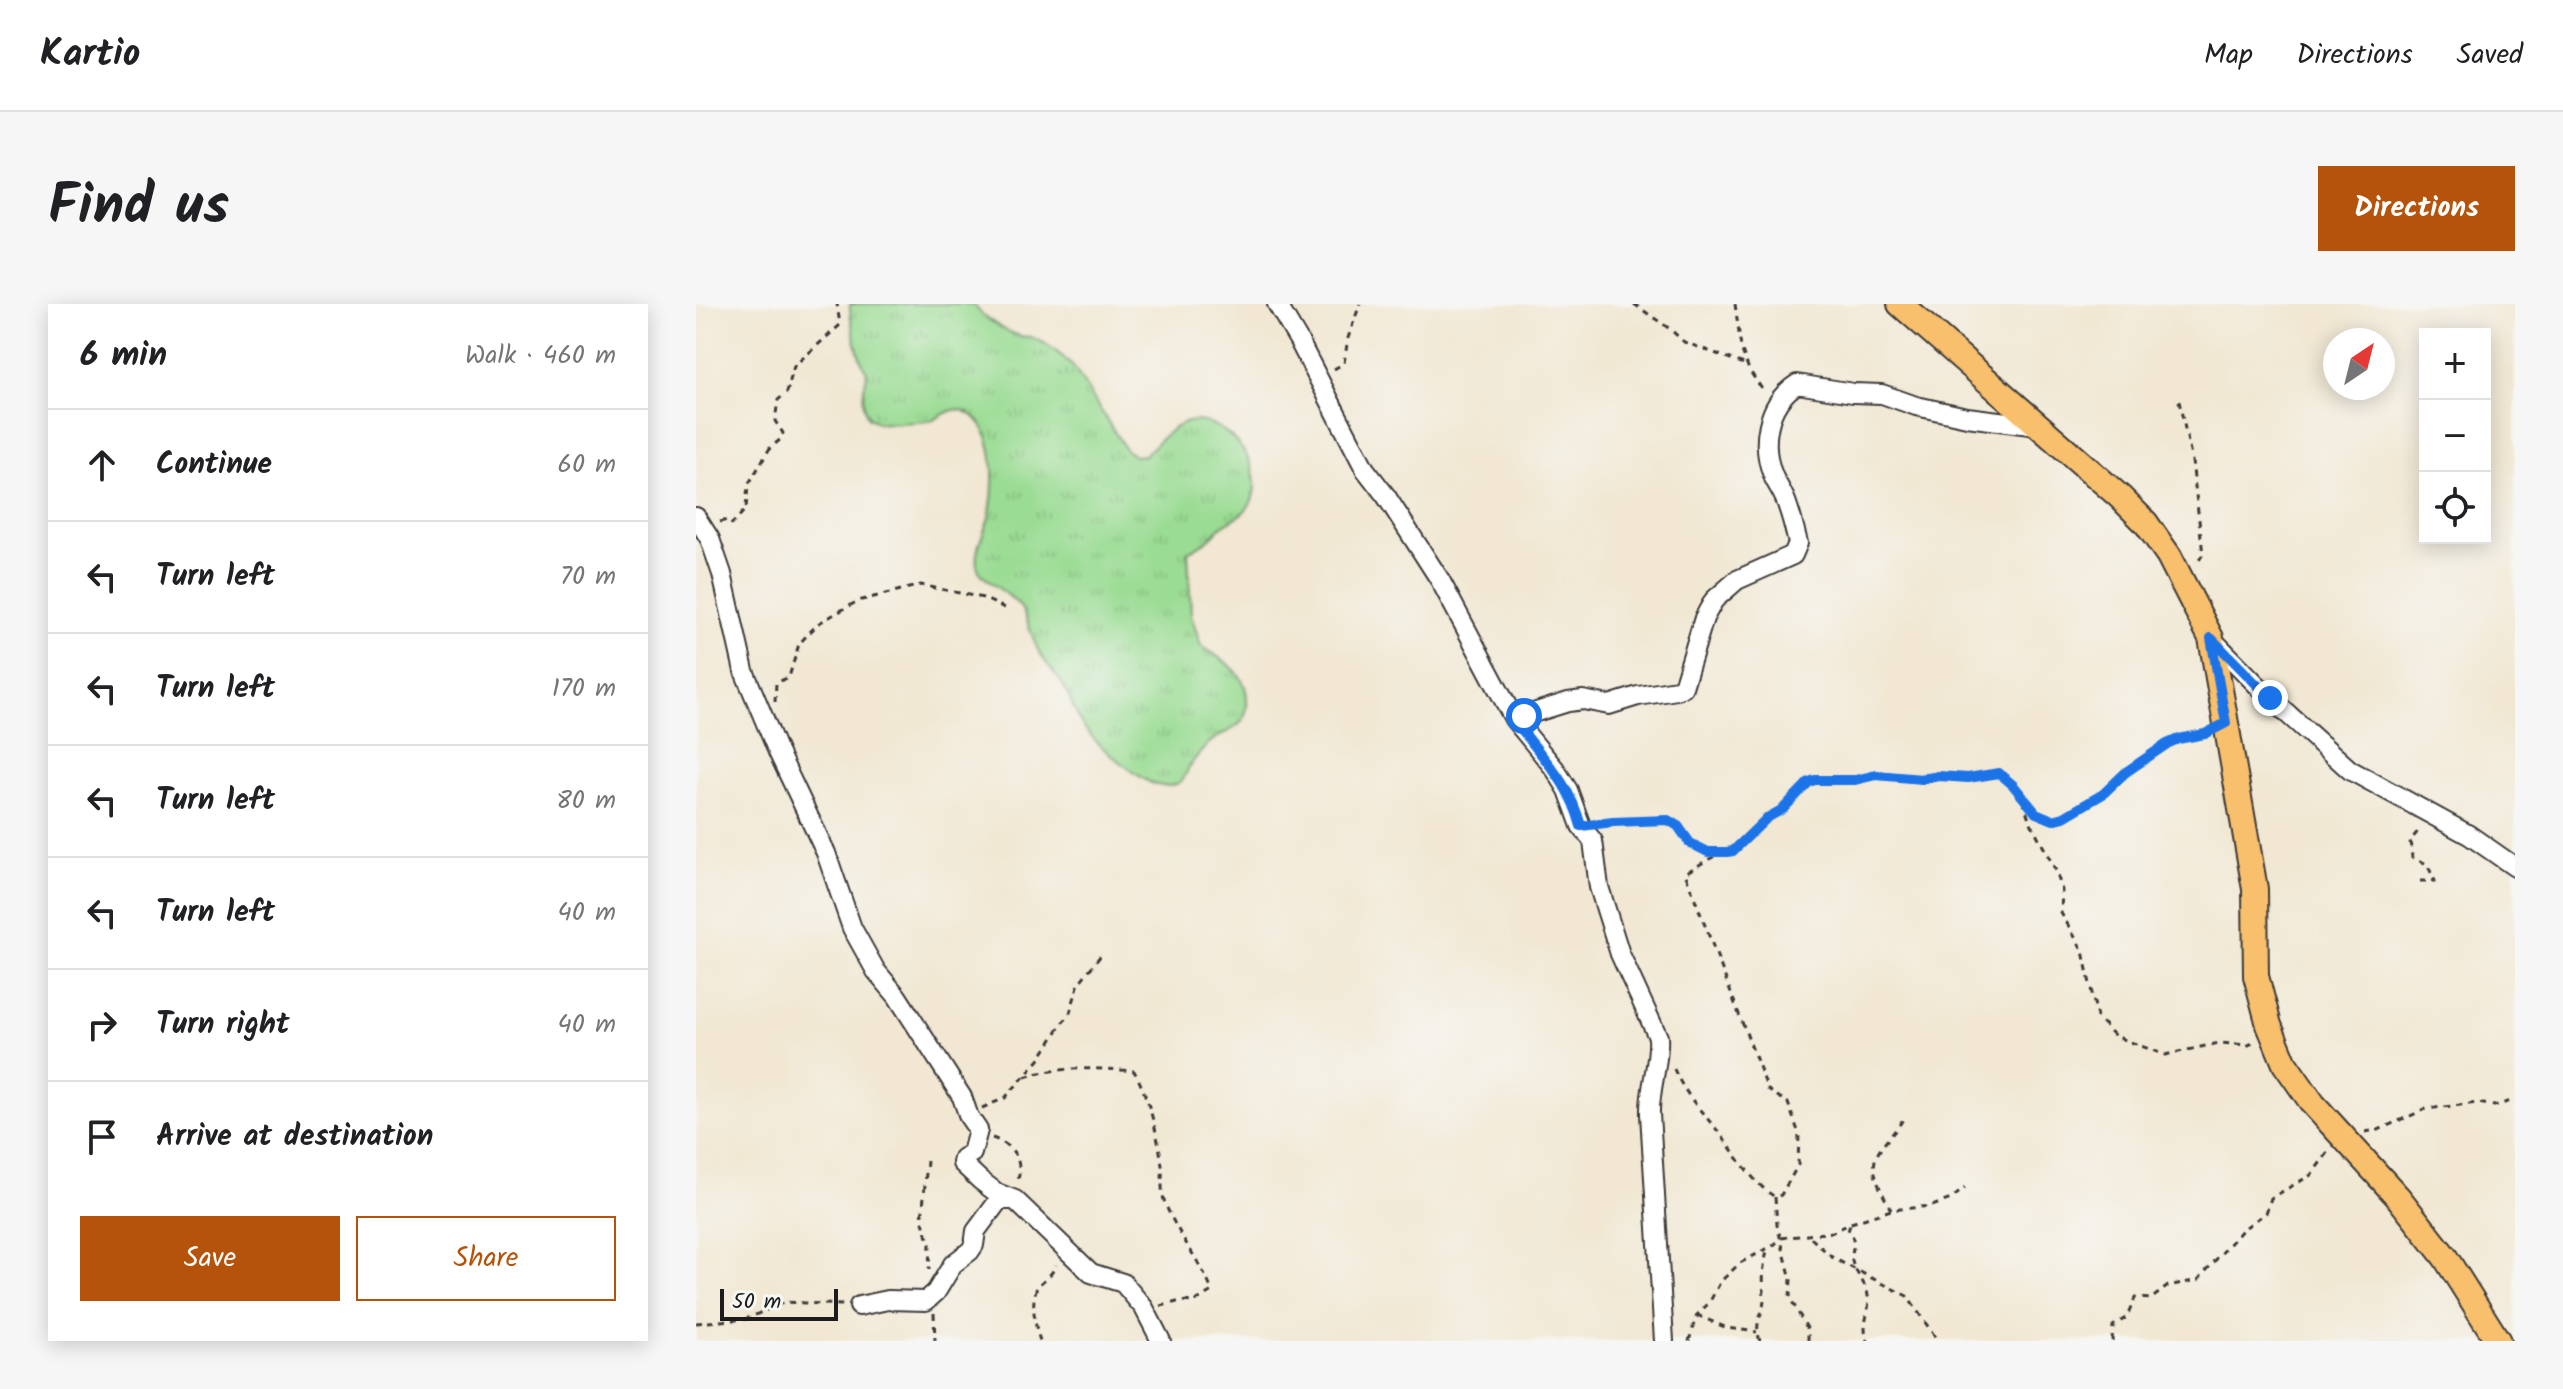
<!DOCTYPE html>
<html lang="en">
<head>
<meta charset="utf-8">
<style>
	:root { --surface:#fff; --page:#f6f6f6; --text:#202124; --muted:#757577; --line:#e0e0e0; --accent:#b45309 }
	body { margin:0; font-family:Kalam,sans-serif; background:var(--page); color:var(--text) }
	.controls { position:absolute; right:24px; top:24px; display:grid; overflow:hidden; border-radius:0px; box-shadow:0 4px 20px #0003 }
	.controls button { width:72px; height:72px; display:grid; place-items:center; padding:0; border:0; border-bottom:2px solid var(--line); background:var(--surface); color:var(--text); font:40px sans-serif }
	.compass { position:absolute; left:1627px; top:24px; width:72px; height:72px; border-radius:50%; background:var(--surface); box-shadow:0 4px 20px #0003; rotate:35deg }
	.scale { position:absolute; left:24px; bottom:20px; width:118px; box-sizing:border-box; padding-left:8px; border:4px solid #1c1c1c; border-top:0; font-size:22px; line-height:28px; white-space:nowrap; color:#1c1c1c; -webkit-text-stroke:6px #f6f6f2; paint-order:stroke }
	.stop { position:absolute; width:24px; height:24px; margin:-18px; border:6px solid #1a73e8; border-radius:50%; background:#fff }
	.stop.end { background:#1a73e8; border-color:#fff; box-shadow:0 2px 8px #0008 }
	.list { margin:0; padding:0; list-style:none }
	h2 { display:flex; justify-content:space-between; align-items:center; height:104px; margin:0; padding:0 32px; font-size:34px }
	h2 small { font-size:26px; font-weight:400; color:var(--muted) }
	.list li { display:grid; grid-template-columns:52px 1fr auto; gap:24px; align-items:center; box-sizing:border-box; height:112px; padding:0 32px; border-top:2px solid var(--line) }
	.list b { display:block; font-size:30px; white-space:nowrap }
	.list em { font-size:26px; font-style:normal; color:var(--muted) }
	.actions { display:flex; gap:16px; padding:24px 32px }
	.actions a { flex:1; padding:18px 0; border:2px solid var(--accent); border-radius:0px; text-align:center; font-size:28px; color:var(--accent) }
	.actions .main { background:var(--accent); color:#fff }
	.icon { flex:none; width:44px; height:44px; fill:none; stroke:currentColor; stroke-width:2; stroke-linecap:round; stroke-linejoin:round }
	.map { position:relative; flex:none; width:1819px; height:1037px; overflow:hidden; border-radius:0px }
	header { display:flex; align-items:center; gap:48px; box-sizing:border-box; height:112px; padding:0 40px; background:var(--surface); border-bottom:2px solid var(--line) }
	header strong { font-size:38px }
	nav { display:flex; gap:44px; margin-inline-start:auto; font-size:28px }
	.intro { display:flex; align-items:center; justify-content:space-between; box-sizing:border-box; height:192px; padding:0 48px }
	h1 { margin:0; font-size:56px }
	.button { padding:20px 36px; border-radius:0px; background:var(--accent); color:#fff; font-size:28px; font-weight:700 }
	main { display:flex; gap:48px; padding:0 48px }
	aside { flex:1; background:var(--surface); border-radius:0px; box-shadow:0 4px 20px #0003 }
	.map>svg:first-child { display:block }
</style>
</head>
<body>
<header>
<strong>Kartio</strong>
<nav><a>Map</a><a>Directions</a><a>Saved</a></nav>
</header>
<div class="intro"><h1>Find us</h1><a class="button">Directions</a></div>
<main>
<aside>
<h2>6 min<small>Walk · 460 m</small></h2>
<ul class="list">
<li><svg class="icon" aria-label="ahead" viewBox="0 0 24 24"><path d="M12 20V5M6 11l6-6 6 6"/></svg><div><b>Continue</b></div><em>60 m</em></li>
<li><svg class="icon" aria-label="left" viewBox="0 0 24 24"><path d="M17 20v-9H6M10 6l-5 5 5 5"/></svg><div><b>Turn left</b></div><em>70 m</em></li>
<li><svg class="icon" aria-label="left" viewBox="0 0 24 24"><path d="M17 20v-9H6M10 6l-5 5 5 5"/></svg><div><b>Turn left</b></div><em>170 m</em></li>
<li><svg class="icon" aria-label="left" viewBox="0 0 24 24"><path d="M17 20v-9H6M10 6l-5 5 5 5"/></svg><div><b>Turn left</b></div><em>80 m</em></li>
<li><svg class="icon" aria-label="left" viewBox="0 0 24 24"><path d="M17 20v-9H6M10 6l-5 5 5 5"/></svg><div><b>Turn left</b></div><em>40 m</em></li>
<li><svg class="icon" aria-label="right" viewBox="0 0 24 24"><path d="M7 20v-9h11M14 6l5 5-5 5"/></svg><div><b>Turn right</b></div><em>40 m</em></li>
<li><svg class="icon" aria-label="arrive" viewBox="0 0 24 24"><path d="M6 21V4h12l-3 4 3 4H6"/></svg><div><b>Arrive at destination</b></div></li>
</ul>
<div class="actions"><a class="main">Save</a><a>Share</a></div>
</aside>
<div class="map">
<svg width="1819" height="1037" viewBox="0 0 1819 1037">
	<defs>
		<pattern id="grass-tufts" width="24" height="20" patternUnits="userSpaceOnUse" patternTransform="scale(2)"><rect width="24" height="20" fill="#9adc93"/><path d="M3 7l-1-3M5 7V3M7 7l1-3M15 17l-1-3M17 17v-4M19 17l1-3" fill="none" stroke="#84bc7e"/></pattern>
	</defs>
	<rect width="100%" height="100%" fill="#f6f6f2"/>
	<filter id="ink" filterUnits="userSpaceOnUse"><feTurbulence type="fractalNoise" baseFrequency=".0125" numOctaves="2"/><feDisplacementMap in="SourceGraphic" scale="16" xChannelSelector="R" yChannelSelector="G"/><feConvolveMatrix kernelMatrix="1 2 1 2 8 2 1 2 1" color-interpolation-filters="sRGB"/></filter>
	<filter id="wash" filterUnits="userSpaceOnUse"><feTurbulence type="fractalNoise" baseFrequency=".006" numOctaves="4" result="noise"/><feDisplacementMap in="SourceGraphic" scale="32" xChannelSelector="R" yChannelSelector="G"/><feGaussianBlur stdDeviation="1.8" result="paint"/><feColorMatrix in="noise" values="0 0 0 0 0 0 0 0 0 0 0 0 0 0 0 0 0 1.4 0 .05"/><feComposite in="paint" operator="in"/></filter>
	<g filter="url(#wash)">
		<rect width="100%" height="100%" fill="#f1e7d2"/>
		<!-- grass -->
		<path fill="url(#grass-tufts)" stroke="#5b7c58" stroke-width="2" d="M154,0H277C287,14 308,27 324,32C333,34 328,31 337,34C353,40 367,52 378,64L430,146L438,152L449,151C460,139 475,122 492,118C530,110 574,166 554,200C547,212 536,215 526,222C521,226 518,231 513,235C507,240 498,244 492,248L495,311L505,342C528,356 553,369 551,400C551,405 549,413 546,417C538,428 520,431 511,441C506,447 499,454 495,460C489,469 490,478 477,481C461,485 451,477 439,469C420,455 398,439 385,419C378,407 374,393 367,381C359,369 349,359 342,346C336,334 333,319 327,307C315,287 283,277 281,261C278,242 291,226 294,209C299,182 302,123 271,108C257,101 248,111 237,116C234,118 187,120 184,119C182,119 174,115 172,114C164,98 168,85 171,68C163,57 153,15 154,0Z"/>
	</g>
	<g filter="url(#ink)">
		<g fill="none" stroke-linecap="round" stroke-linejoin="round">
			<defs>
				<path id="minor" d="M581,0L603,37L669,165L690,192L744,276L818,415L859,465L872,486L885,522L897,537L903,583L924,650L962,733C964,758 953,784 954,810L968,1037
					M0,213L14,235L26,270L48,367L82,448L130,549L156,624L180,667L201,692L266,793L273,813L282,826L276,849L267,854L266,859L284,876L301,889L319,896L395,969L427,979L448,1004L465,1037
					M1515,334L1574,394L1654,466L1773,531L1819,563
					M818,415L872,398L887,396L913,401L942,392L981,386L987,383L1008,314L1018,296L1041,276L1097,251L1102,239C1099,227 1096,214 1092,203C1089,192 1083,184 1078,174C1064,141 1070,100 1101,80L1157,89L1186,90L1220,102L1271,113L1342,122
					M163,1002L192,996L230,997L240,988L257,960L274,947L278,941L280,927L303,896H319"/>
				<path id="major" d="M1204,0L1424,193L1450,219L1473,252L1515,334L1559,585L1560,672L1573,721L1589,760L1617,800L1702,893L1749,953L1802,1037"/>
			</defs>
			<!-- minor casing -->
			<use href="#minor" stroke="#3c3a37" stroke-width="22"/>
			<!-- major casing -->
			<use href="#major" stroke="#3c3a37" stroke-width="28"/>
			<!-- path -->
			<path stroke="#3c3a37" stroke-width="3" stroke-dasharray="6 6" stroke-linecap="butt" d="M938,0L974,25L988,38L1051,61
				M1039,0L1045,44L1053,66L1068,88
				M638,65L648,59L652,34L664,0
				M1483,97L1496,157L1507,250L1500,261
				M24,218L31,216L36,220L50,205L52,181L74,144L85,135L87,129L79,117L82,96L91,88L98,62L144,21L141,0
				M79,398L80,379L93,373L103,340L112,330L123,319L162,297L225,281L287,294L311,305
				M1327,496L1333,515L1360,567L1366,586L1365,609L1387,647L1401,713L1419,732L1469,751L1523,739L1553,741L1559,737
				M905,520C915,518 965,513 973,516C980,519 982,524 987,529C999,545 1017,551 1037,547L1071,514L1091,500L1113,478L1136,474L1159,476L1173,471L1226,475L1243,472L1272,474L1303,469L1317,481L1340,509L1357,516L1368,513L1407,490L1430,468L1471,440L1512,428
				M1724,577H1739L1731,560L1716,553L1714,537L1724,525
				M978,765C988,789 1005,807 1021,826C1040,849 1054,877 1079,893L1085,891L1102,861L1103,830L1092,799L1072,786L989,569L1017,553L1019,548
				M329,773C363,762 402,764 438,767C452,791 463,834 466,862C467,875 464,886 469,899C481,930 504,956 516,987L498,998L485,997L465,1002
				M286,804L309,794L343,756L366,719L373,712L383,679L405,651
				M1669,828L1682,826L1730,805L1782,799L1798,802L1819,796
				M296,834C318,841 328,857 321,880
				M231,857L226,915L234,940L233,966
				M1079,893L1081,921L1095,975L1094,994L1112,1026V1037
				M1195,906C1188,891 1172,868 1181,851C1188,837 1201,827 1208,813
				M1154,921L1152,927C1162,938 1155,945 1156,957C1158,968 1171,980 1172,992C1175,1009 1165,1017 1171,1037
				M1115,934L1137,954L1211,992L1242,1037
				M238,1009L239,1037
				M1001,1011L1031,1024L1061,1028
				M0,1019L50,1015L89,998L147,1001
				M344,1037C339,1022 335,1000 340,986C343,977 355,974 360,961
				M993,1037L1001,1011L1013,999L1025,977L1044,959L1078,941L1085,934L1137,928L1155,919L1195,906L1236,902L1255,895L1269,884
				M1064,1037C1057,1016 1068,1012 1068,994C1067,972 1066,966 1072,944
				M1416,1037L1417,1022L1431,1013L1439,994L1455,995L1472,982L1502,976L1547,925L1570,909L1575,894L1615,871L1631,850L1636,848"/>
			<!-- minor -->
			<use href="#minor" stroke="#fff" stroke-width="18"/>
			<!-- major -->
			<use href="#major" stroke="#f8bf6c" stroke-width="24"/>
		</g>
	</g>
	<g fill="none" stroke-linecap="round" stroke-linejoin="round" filter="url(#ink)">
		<!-- route -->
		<path stroke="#1a73e8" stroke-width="10" d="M828,412L818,415C845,454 872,474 885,522L917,518L972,516L982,522L994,539L1012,548H1031L1037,547L1071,514L1087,505L1113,478L1119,476H1159L1180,471L1226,475L1243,472L1272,474L1303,469L1317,481L1340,509L1357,516L1368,513L1407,490L1430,468L1471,440L1482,435L1509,430L1530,419L1515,334L1574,394"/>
	</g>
</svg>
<div class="controls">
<button>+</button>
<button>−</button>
<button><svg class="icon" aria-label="locate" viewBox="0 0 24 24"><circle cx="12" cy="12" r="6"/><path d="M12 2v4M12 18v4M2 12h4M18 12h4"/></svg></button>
</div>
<svg class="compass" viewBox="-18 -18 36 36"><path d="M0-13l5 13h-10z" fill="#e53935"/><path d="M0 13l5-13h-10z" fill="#757577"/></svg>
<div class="scale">50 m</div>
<div class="stop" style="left:828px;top:412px"></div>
<div class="stop end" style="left:1574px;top:394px"></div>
</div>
</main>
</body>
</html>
